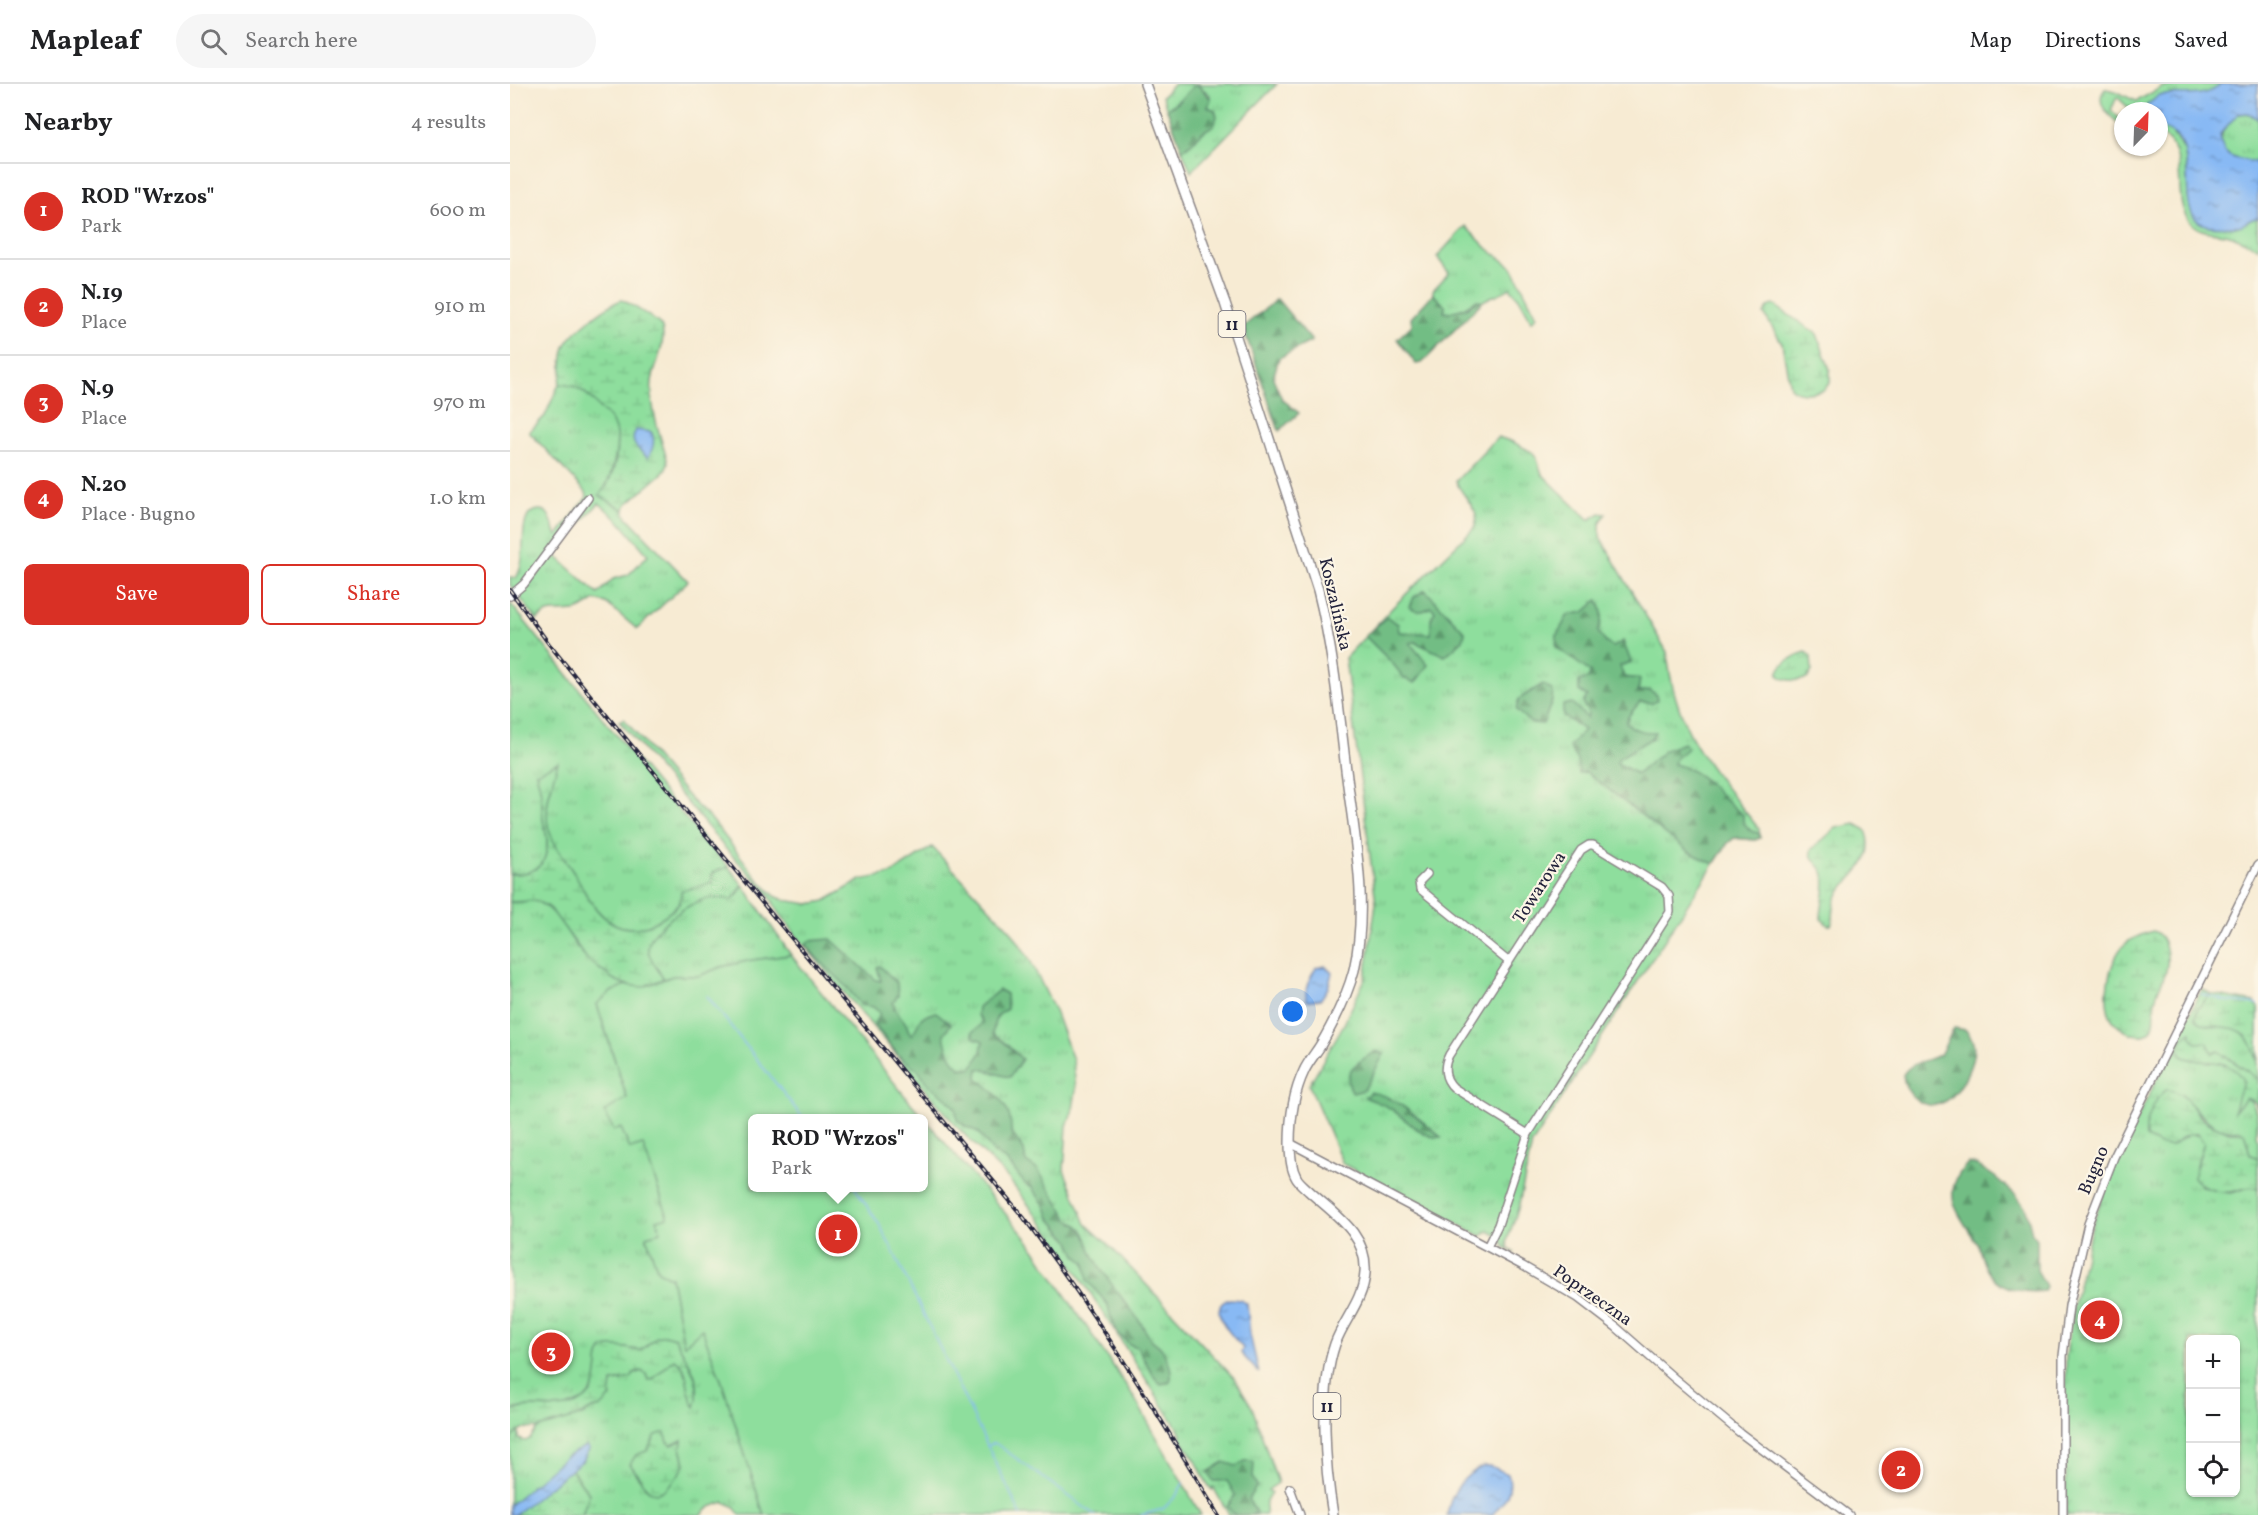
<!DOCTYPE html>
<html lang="en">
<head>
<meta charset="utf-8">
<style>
	:root { --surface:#fff; --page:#f6f6f6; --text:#202124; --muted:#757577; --line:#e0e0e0; --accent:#d93025 }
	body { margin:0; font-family:Vollkorn,serif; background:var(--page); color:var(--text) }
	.controls { position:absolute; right:18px; bottom:18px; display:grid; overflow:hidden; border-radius:9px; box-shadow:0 2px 4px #0004 }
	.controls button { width:54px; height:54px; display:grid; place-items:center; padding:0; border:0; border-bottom:2px solid var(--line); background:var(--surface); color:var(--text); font:30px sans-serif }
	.compass { position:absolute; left:1604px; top:18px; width:54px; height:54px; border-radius:50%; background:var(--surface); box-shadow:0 2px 4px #0004; rotate:23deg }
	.you { position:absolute; left:783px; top:928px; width:21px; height:21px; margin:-15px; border:4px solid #fff; border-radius:50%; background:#1a73e8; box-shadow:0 0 0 9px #1a73e833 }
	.badge { display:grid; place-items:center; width:39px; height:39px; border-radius:50%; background:var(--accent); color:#fff; font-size:20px; font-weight:700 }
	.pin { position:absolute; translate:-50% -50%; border:3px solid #fff; box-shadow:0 2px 6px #0006 }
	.popup { position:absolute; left:238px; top:1030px; width:180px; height:78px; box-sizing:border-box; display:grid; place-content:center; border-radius:9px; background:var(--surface); filter:drop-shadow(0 2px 4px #0005); font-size:20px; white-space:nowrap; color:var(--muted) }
	.popup b { font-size:22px; color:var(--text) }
	.popup::after { content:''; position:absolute; left:50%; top:100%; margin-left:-12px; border:12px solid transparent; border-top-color:var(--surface) }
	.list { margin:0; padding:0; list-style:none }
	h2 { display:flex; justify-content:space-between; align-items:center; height:78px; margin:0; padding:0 24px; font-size:26px }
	h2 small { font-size:20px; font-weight:400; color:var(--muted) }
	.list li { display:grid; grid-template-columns:39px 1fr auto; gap:18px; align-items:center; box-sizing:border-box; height:96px; padding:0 24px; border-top:2px solid var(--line) }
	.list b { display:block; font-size:22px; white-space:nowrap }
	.list p { margin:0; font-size:20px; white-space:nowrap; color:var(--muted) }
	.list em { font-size:20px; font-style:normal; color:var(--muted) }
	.actions { display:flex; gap:12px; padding:18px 24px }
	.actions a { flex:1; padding:14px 0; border:2px solid var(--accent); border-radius:9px; text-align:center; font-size:21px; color:var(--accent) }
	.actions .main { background:var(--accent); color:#fff }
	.icon { flex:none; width:33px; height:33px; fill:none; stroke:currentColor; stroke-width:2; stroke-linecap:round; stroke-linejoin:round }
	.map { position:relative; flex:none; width:1748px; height:1431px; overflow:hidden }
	header { display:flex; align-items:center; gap:36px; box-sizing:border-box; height:84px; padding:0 30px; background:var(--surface); border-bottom:2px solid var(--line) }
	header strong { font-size:28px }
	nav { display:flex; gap:33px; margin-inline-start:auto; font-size:21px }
	.search { width:420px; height:54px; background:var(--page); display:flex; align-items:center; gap:15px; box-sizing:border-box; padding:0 21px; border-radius:33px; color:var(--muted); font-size:22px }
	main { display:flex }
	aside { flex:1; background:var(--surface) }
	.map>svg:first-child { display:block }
</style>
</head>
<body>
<header>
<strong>Mapleaf</strong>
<div class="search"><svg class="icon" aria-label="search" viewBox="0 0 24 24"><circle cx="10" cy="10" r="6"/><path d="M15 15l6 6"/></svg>Search here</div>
<nav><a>Map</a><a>Directions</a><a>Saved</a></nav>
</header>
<main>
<aside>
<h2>Nearby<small>4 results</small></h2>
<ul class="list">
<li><span class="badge">1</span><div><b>ROD &quot;Wrzos&quot;</b><p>Park</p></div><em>600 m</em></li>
<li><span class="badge">2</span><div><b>N.19</b><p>Place</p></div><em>910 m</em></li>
<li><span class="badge">3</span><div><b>N.9</b><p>Place</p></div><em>970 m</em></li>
<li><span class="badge">4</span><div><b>N.20</b><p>Place · Bugno</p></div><em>1.0 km</em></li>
</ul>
<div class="actions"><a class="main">Save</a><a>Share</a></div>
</aside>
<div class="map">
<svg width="1748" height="1431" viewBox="0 0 1748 1431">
	<defs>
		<pattern id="grass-tufts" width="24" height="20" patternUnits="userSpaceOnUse" patternTransform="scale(1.5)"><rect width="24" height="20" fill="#8ede9d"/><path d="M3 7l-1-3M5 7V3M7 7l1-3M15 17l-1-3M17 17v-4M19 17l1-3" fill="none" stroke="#7abe88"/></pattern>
		<pattern id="forest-firs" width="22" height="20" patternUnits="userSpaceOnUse" patternTransform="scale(1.5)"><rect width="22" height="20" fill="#72bd84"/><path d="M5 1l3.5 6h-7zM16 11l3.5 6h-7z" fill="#5d996d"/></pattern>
		<pattern id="wetland-marsh" width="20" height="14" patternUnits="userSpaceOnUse" patternTransform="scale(1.5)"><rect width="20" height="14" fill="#8ede9d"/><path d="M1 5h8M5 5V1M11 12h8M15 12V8" fill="none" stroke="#7abe88"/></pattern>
		<pattern id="water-ripples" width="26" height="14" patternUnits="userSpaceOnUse" patternTransform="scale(1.5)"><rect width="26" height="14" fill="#88b9f4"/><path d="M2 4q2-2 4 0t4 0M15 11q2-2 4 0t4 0" fill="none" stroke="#6f96c7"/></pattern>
	</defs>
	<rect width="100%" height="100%" fill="#fcf5e5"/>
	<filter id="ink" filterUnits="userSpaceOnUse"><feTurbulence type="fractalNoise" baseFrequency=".0167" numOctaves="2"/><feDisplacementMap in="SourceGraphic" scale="12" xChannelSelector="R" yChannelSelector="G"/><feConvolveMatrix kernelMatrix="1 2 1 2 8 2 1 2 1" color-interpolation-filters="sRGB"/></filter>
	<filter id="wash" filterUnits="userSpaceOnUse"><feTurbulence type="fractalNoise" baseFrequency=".008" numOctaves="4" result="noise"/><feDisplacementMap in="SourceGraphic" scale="24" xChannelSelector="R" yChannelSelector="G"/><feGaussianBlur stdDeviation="1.35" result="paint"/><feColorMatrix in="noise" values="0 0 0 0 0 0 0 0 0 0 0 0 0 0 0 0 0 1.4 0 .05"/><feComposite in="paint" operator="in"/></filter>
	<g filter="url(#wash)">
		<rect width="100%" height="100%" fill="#f7ebd3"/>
		<!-- grass -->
		<path fill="url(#grass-tufts)" stroke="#58806c" stroke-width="1.5" fill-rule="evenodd" d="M664,0H767L681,88L672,66C688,58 697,40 705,26L698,23L700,11L688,1L657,25L652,12Z
			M1675,0H1712L1704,7L1690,11L1672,12L1662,10L1638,19L1635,26L1622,27L1607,13L1601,26L1613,38V43C1601,33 1583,20 1595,5C1605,4 1616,14 1627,17L1652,3Z
			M1737,29L1748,35V78C1739,77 1728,77 1720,72C1703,62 1713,38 1728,30C1731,29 1734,30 1737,29Z
			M1649,44L1660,46L1675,67L1679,118L1712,141L1726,143L1747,133L1748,164C1740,160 1731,156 1723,152C1709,147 1691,151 1680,138C1659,114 1683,66 1649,50Z
			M955,142L978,165L1002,183L1027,232L1022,237L1009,214L1000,204C991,211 981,211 972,218L968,216C957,220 947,231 934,228L935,222L923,210V206L939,189L927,173Z
			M49,300C68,300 76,308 88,322C91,327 97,330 101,335C114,353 102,396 90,411L114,426L116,432L178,497L127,545L96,519L85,516C80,519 75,524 68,526C51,531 42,522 27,536L0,501V493L6,494C18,474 8,444 20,429C41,418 41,440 47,452L77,413L76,408L19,348L35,332ZM89,419L109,437L138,471L118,491L103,495L88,510L43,469Z
			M988,353L1003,358L1022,368L1026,373L1032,390L1079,436L1090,429L1096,430L1090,440V453L1157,568C1165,649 1201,684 1249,745L1250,754L1245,756L1224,754L1217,760L1022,1060L1008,1125L997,1157L998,1163L1005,1169L994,1163L990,1153L978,1147L971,1152L833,1080L799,1001L834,940L855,895L866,819L835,574L883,523L963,445C975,428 953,415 946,397Z
			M0,519C72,608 142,699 219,783L206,787L202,791V799L188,804H180C155,842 113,865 81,818C75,811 72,802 67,794C45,759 27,747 42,701L26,689C32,705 32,719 33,735C34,742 36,748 37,754C39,781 25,791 0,790Z
			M114,635L181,716L202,736L248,795L265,812L274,816L299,820L315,817L351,796L381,790L422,763L501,847L519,874L545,927L563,976L566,1006L563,1025L557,1042L554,1086L576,1140L599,1161L725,1295L742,1323L768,1399L758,1406L761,1409L756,1418L755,1431H719L703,1403L702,1406C694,1397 692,1388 687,1379C682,1370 675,1363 671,1354L672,1351L548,1159L497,1093L449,1045L293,860L268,827L257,808L215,764L109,637Z
			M233,801L281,871L242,876L211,883L189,892H163L153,895C149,885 139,876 138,866C137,845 177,820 195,815C206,812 216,815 227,812Z
			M26,817C51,829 53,844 68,864C81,881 97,892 116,901L101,908L87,921L117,1015L95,1028L111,1043L120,1064L133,1060L158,1134L151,1148L136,1152L148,1187L161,1193L174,1261L192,1244L213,1301L254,1431H230L223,1422L214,1418L198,1424L191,1431H72L79,1410L61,1385L72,1377L79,1365L76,1362L55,1374L0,1421V1360L6,1349H9V1355L15,1357L20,1355L28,1344L70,1332L82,1325L91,1323L101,1305L102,1298L111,1297L131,1287L136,1290L138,1296L143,1295L164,1275C183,1283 174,1309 185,1322C193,1292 178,1280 165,1254L147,1253L131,1266L103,1263L88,1291L86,1302L74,1316L54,1324L19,1323L0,1326V818ZM146,1351L162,1362L172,1356L171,1364L175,1380L149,1408L139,1407L125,1389L126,1371L137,1367Z
			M1692,905L1701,910L1687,925L1688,937C1693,939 1700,943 1706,943C1711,943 1715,941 1720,942C1744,949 1748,975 1748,995L1715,971L1703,970L1699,962L1687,959L1681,953L1682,976C1697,976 1730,978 1734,998C1734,1000 1726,1019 1725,1026L1736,1014C1748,1019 1748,1038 1746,1051L1748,1057V1074L1740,1071L1736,1054L1731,1046C1702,1051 1689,1027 1671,1010L1648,1014L1636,1043L1650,1061L1661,1062L1681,1049L1691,1053L1694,1059L1686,1081L1691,1102C1700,1105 1710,1109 1720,1109C1731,1108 1737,1100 1748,1105V1431H1556V1272L1563,1223L1582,1141L1607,1075ZM1680,1256H1726V1408H1680Z"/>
		<!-- forest -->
		<path fill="url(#forest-firs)" stroke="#4a7060" stroke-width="1.5" d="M684,1H688L701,15L698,23L705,26L707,32L704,42C690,46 685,59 672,66L657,25L667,19Z
			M923,210L935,222L934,228L936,229L958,223L964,217L968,216L972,218L912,279L906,280L887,255L902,241L901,234Z
			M767,215L802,257L769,274L763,294L772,315L789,329L769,347L733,243Z
			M915,506L955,548L953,556L935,572L905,558L900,559L918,581L905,599L894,594L883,580L855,552L877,533L888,540L889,548L921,550V535L925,527L921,523C913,528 908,529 900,523L904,513Z
			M1088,516C1094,529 1093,535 1088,548L1096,559L1104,563L1113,557L1121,578L1110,582L1114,593L1130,595L1128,608L1139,606L1146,610L1147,616L1143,619L1130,618L1120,630L1116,638C1124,647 1134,648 1145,648L1142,654L1109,674L1107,679L1127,690L1155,666L1174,659L1178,664L1166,674L1164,680C1197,688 1207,712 1233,731V738L1240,746L1250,750V754L1245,756L1224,754L1217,760L1204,780L1179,768L1076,688L1069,689L1067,676L1059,663L1074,646L1053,632V621L1062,619L1077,634L1078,629L1073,619L1077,612L1069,607V597L1079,594L1080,588L1046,563L1047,551L1058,531L1074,528Z
			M1033,600L1043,607L1042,617L1033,640L1021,639L1006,626L1009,615Z
			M321,855L366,896L371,897L367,883L370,882L387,899L388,911L383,919C387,933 393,932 397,942C398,945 399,949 402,951L412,933L426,928L441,940L434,950C436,963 439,974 450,983L462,984L471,968L473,957L464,954L462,948L470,942L472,937L467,931L468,923L489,906L496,910L497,925C485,931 484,938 483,950L495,959L512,975L500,993C489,992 479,985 468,985L467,994C485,1007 503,1024 501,1048L514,1066L516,1078L528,1086L559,1136C579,1145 576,1157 584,1173C597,1197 615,1216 630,1238C634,1243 636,1249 640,1254C644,1259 650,1261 653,1267C658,1277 664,1288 660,1298L651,1300L645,1294L627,1263L619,1260L607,1248L600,1232L598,1221L578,1197L575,1179L566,1171L559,1156L540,1134L536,1123L522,1104L515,1100L497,1077L484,1069L468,1048L455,1042L447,1036L446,1025L434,1012L420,1002L408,986L388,971L364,940L369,933V928L363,923L351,921L333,899L306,873L296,861L299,857Z
			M1444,944L1456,946C1458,950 1462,955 1463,959C1467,975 1451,1008 1436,1017C1415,1029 1395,1012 1393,991C1400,978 1417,977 1430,971Z
			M866,967L874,970L854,1006L843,1009C829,987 848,978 866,967Z
			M860,1008C887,1012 910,1036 931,1053C914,1056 895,1034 881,1025C873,1020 863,1017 855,1013Z
			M1458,1079L1467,1081L1485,1093L1506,1111L1516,1125L1522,1149L1527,1155V1186L1536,1202L1534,1207C1515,1210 1486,1204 1477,1186C1472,1178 1471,1168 1467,1160C1450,1129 1427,1112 1458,1079Z
			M737,1376L744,1378L743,1394L747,1402L738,1415L746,1428L742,1431H725L717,1423L725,1411L717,1397H703L698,1388L714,1378L726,1382Z"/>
		<!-- wetland -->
		<path fill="url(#wetland-marsh)" stroke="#58806c" stroke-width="1.5" d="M112,216C119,219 147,236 151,242C158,254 144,284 142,297C139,324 151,353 158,379L155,387L116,421L114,426L89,411C105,395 112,361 103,340C100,332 92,328 88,322C76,308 68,301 49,300C53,288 51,275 55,263C60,249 98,220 112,216Z
			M1264,221L1307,250L1320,286V298L1314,306C1303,309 1289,312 1280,303L1272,259L1254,230L1258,223Z
			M1296,568L1301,573L1302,587L1297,595C1287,597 1275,598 1268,591C1270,579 1284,572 1296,568Z
			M48,678C42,699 34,720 38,742C42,762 56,776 67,794C72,802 75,810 81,818C107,856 140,849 170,819L171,807L202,799V791L206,787L219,783L233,801L223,815C213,815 204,813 195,815C178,820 137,846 138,866C139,876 149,885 153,895L133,903L116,901L103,895L77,875L40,824L26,817L0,818V790C25,791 39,781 37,754C36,748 34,742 33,735C32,719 32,705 26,689Z
			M1345,740L1356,746C1369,779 1339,791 1327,813C1322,822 1325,832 1321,841H1318L1311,835C1311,820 1317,806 1314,791C1312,781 1300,778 1301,766L1326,744Z
			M1643,847C1657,851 1659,874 1656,887C1653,897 1647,906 1645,917C1643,924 1646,932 1644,940C1639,960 1613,949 1604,938C1590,921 1599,875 1614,861C1621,854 1633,850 1643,847Z
			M1701,910L1745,918L1748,924V975C1743,968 1743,959 1737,953C1722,936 1700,949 1685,934L1687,925Z
			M1681,948V953L1687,959L1697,958L1703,970L1708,967L1748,995V1023L1745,1018L1736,1014L1724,1028L1727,1013L1734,998C1718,968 1693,984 1672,972C1666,963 1672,953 1681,948Z
			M1656,1006C1676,1006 1681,1025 1694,1036C1702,1043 1712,1044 1719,1048H1734L1740,1071L1748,1074V1105C1737,1100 1730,1108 1719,1108C1706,1109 1691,1104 1683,1093L1694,1059L1688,1050C1676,1048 1671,1056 1661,1062L1650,1061L1636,1054C1634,1040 1644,1014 1656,1006Z
			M154,1251L165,1254C176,1276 194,1297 185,1323C174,1309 182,1283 164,1275L143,1295L138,1296L136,1290L131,1287L126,1288L121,1294L102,1298L100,1314L91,1323L82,1325L70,1332L28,1344L14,1345L6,1349L0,1360V1326C8,1326 15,1323 23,1323C37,1323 50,1326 64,1321C99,1308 80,1271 95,1264C104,1260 121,1266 131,1266L147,1253Z
			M152,1349H155L158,1358L162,1361L172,1356L171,1364L175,1380C172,1388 158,1405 150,1408C145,1410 143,1408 139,1407L120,1380L126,1371L137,1367L146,1351Z
			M61,1385L79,1410L72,1431H4Z"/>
		<!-- green -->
		<path fill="#8ede9d" stroke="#58806c" stroke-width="1.5" fill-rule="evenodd" d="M281,871L395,1012L518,1156L622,1310L691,1431H254L213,1301L192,1245L174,1261L161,1193L148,1187L136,1152L151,1148L147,1136L158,1133L133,1061L120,1065L111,1044L104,1046L94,1028L117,1014L87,920L101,908L116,901L133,903L163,892H189L211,883L242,876ZM242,1034H413V1104H242Z"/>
		<!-- water -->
		<path fill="url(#water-ripples)" stroke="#556e98" stroke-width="1.5" d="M1712,0H1748V35L1737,29L1728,30L1710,50C1712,78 1726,74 1748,78V134C1741,134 1738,138 1732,141C1727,143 1699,143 1695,141C1658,129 1700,53 1649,44V27H1631L1649,11C1672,9 1693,16 1712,0Z
			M126,346L141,348C146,356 142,367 138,374C129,365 118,360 126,346Z
			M815,882L822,889L818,904L811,915L797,917C793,905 800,895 806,884Z
			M720,1215L731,1216L737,1220L740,1251L749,1289L731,1269L733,1264C724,1254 693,1223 720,1215Z
			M76,1362L79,1365L72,1377L13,1424L4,1431H0V1421L55,1373Z
			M974,1382H981L998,1390C1004,1407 994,1418 982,1431H937C941,1408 953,1391 974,1382Z"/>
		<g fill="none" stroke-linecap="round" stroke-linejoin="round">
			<!-- stream -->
			<path stroke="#88b9f4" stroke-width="1.5" d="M1691,910L1716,917L1748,920
				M197,912L293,1034
				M345,1104L369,1140L385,1171L511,1431
				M477,1362L485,1359L585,1431
				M631,1431L653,1425L666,1412L673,1399"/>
		</g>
	</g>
	<g filter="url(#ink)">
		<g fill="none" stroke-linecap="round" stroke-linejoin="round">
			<defs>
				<path id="minor" d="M0,512L14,500L78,414
					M917,790L909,798L910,805L999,878
					M780,1059L1013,1182L1068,1214L1106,1243L1164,1294L1229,1348L1339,1431
					M977,1163L988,1141L1018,1050L1160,828L1159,812L1152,803L1083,761H1079L1071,766L939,971C933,983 934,995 944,1004L1018,1050
					M780,1404L790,1431
					M1553,1431V1272L1559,1222L1578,1140L1604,1073L1748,781"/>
				<path id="highway" d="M635,0L715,219L808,506C823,565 829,626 836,686C844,751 859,821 844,886C837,913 824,938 810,962C805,970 798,978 794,987C784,1008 780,1036 780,1059C780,1069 781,1084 786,1093C788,1098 795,1103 799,1107C824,1130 858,1150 855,1189C853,1217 834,1235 825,1260C809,1306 815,1384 823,1431"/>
			</defs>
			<!-- minor casing -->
			<use href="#minor" stroke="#8c8687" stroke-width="10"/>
			<!-- highway casing -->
			<use href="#highway" stroke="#8c8687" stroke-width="12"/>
			<!-- minor -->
			<use href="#minor" stroke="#fff" stroke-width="7"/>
			<!-- highway -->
			<use href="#highway" stroke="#fff" stroke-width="9"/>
			<defs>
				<path id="rail" d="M0,506L39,560L98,633L514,1134C585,1229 648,1328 708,1431"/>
			</defs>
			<!-- rail casing -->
			<use href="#rail" stroke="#22223b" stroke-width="4"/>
			<!-- rail -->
			<use href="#rail" stroke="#fcf5e5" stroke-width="1.5" stroke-dasharray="4.5" stroke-linecap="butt"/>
		</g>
	</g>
	<g text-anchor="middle" stroke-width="4.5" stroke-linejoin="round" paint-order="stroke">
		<!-- shield labels -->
		<g fill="#fcf5e5" stroke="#63616e" stroke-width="1.5">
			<rect x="708.5" y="227" width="27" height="26" rx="4.5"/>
			<rect x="803.5" y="1309" width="27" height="26" rx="4.5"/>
		</g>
		<g font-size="16" font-weight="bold" fill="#22223b">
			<text x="722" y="246">11</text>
			<text x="817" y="1328">11</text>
		</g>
		<!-- street labels -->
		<g font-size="18" fill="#22223b" stroke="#fcf5e5">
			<text transform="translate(826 520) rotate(77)" y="6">Koszalińska</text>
			<text transform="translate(1029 803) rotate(-57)" y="6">Towarowa</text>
			<text transform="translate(1583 1086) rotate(-67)" y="6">Bugno</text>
			<text transform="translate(1083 1211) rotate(35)" y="6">Poprzeczna</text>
		</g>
	</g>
</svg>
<div class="controls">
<button>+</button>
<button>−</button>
<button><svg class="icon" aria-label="locate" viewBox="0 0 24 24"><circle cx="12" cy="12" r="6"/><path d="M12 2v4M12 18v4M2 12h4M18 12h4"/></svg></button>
</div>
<svg class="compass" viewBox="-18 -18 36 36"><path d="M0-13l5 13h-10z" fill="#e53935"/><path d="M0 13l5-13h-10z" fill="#757577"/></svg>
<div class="you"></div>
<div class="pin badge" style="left:328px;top:1150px">1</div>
<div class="popup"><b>ROD &quot;Wrzos&quot;</b>Park</div>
<div class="pin badge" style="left:1391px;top:1386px">2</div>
<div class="pin badge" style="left:41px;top:1268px">3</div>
<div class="pin badge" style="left:1590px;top:1236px">4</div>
</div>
</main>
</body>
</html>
